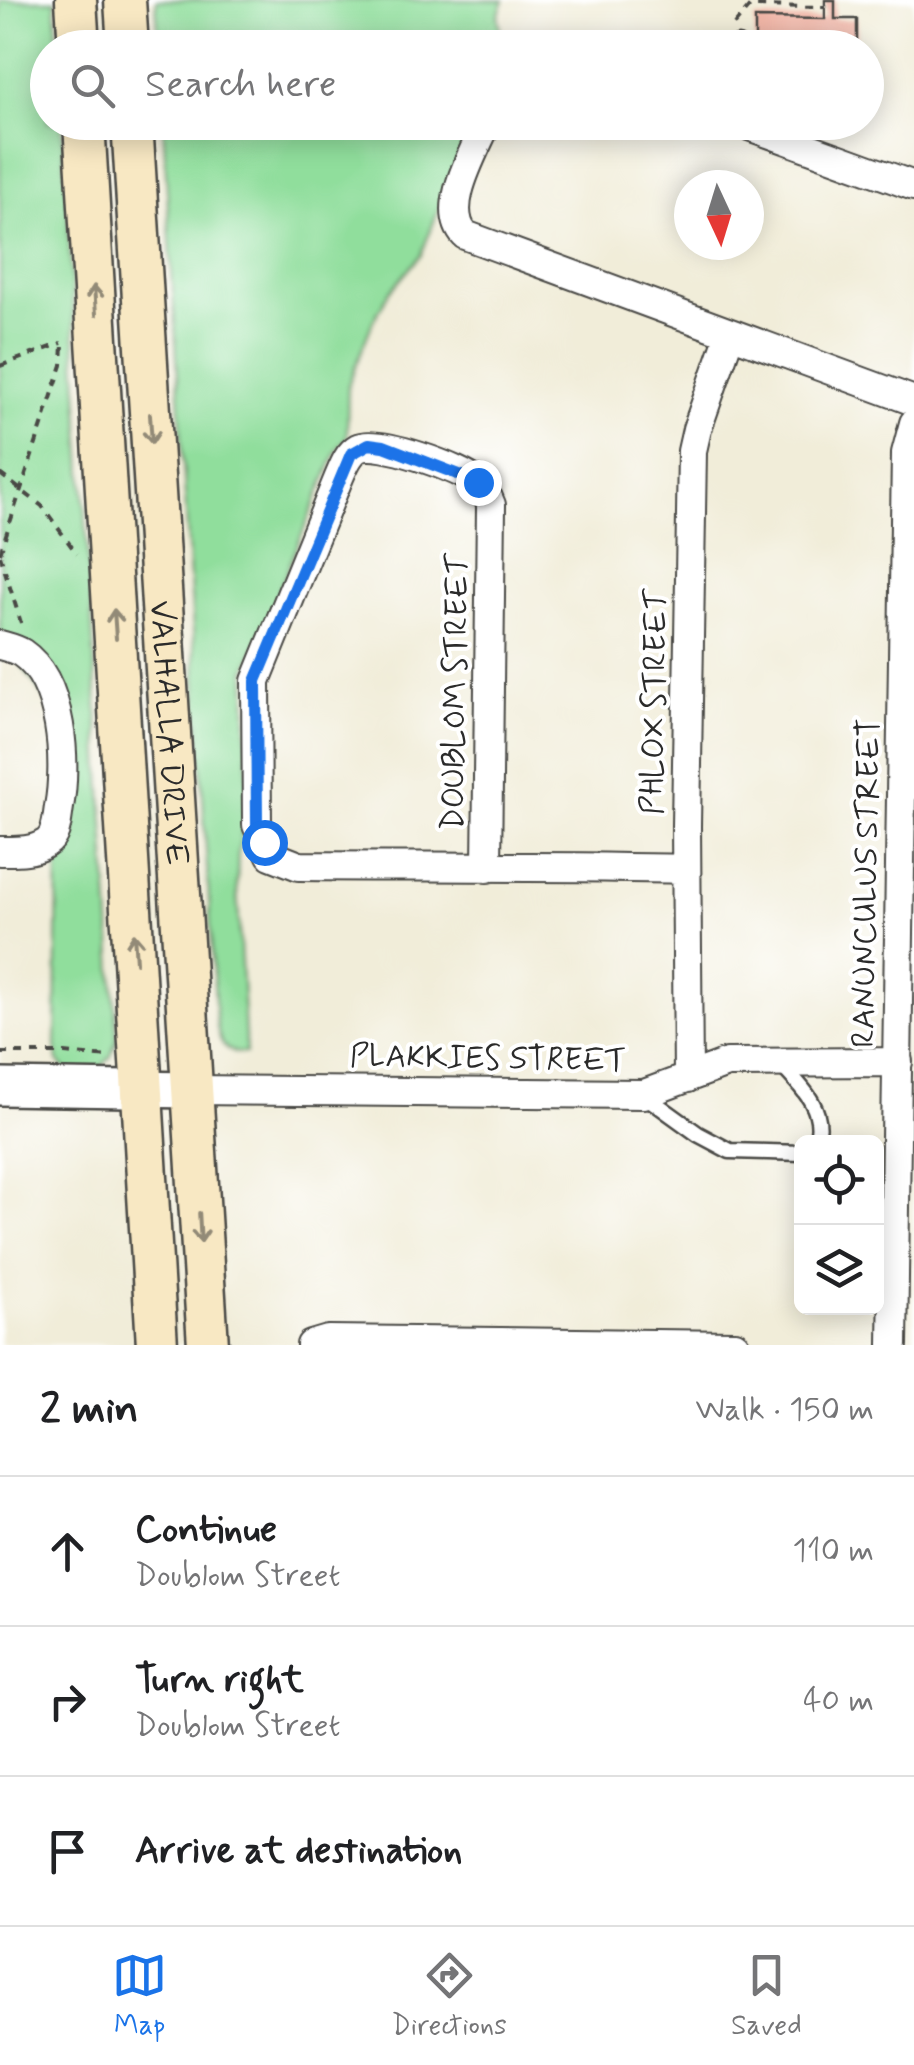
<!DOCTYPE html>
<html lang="en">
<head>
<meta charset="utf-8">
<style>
	:root { --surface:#fff; --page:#f6f6f6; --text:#202124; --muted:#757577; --line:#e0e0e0; --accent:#1a73e8 }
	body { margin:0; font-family:Mynerve,sans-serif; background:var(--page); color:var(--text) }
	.controls { position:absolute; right:30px; bottom:30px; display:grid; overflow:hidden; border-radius:15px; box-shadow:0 5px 25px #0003 }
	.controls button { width:90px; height:90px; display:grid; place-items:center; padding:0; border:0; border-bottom:2px solid var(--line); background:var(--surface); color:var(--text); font:50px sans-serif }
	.compass { position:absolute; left:674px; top:170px; width:90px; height:90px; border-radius:50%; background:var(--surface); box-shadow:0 5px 25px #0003; rotate:176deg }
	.stop { position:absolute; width:30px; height:30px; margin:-22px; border:8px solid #1a73e8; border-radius:50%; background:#fff }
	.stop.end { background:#1a73e8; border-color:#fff; box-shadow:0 2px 10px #0008 }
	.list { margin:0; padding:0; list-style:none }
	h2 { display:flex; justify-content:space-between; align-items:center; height:130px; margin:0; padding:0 40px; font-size:42px }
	h2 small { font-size:32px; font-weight:400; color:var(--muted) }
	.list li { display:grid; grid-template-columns:65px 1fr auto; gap:30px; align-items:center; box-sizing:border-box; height:150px; padding:0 40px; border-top:2px solid var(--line) }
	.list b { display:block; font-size:38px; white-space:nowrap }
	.list p { margin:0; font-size:32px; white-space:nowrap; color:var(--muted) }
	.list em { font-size:32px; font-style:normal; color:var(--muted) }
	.icon { flex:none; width:55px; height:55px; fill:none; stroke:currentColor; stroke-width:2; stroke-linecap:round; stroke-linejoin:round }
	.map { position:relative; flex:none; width:914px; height:1345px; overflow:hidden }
	.search { position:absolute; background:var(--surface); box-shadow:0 5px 25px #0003; left:30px; right:30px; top:30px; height:110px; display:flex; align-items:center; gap:25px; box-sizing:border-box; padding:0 35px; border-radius:55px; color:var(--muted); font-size:38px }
	.sheet { height:580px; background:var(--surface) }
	nav { display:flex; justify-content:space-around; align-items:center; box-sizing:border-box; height:140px; border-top:2px solid var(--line); background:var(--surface); font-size:28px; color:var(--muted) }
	nav a { display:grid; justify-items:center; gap:5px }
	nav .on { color:var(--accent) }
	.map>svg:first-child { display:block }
</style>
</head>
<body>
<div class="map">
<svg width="914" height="1345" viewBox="0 0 914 1345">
	<rect width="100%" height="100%" fill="#fff"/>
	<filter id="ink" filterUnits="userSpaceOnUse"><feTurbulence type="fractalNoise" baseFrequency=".01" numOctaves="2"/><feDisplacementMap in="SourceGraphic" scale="20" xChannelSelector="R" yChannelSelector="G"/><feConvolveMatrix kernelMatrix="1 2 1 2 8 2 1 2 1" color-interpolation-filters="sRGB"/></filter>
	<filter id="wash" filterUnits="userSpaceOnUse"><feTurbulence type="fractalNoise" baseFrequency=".0048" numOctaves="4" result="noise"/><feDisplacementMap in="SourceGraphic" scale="40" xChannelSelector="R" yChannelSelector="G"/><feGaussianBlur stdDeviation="2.25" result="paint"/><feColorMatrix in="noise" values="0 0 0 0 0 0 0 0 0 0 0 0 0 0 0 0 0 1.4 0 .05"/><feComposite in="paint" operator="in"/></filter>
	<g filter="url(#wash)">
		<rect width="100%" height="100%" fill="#f1edd9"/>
		<!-- green -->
		<path fill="#90de9c" stroke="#5e8464" stroke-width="2.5" d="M0,0H55L58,47L48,48V122L62,123L117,1040L110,1058L93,1075L68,1072L58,1061L56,1047L58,841L70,734L0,634Z
			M156,0H504L498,16L504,47H159Z
			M163,123H472L421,255L389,293L373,321L348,385L347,436L337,450L246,670L248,803L238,853L237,888L246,1053C214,1055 217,1025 215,1001Z"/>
		<g id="blocks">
			<!-- building -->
			<path fill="#f0b0a0" d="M825,0H835V19H857V48H755V18L825,19Z"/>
		</g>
	</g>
	<g filter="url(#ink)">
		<use href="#blocks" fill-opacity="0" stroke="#494845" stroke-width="2.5"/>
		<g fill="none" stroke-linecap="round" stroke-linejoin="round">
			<defs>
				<path id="service" d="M738,48V44
					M781,1065C801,1086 827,1110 816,1142
					M644,1095L698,1134L730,1151L802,1153"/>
				<path id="minor" d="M487,122C474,153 440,208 465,235L914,401
					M738,122L914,186
					M0,645C7,647 16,649 22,653C63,681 67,764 59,807C57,819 57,836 46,843C33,852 15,851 0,851
					M487,868L491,505C488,497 485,490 479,484C463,469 377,438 358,448C347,454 342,471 337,482L256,681L257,825L271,855L299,866C428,867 557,866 686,869
					M688,1078L686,826L692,451L697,429L730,334
					M192,1090L644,1094L727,1063L898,1062
					M311,1345L328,1340L735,1345
					M893,1345L906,453L914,423"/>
				<path id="tertiary" d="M0,1087L192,1090"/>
				<g id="secondary">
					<path d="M76,0L79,48"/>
					<path d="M125,0L128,48"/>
					<path d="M84,122L157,1345"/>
					<path id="s1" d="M132,122L208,1345"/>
				</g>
			</defs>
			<!-- service casing -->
			<use href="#service" stroke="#494845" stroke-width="19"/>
			<!-- minor casing -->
			<use href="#minor" stroke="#494845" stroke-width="32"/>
			<!-- tertiary casing -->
			<use href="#tertiary" stroke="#494845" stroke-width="40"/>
			<!-- secondary casing -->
			<use href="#secondary" stroke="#494845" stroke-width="45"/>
			<!-- path -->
			<path stroke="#494845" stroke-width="4" stroke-dasharray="8 8" stroke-linecap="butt" d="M734,25L750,6L825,7
				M0,366L62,343
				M0,474L42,506L77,554
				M0,553L62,365L63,343
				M0,555L21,623
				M0,1053H65L108,1057"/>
			<!-- service -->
			<use href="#service" stroke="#fff" stroke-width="14"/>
			<!-- minor -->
			<use href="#minor" stroke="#fff" stroke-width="28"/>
			<!-- tertiary -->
			<use href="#tertiary" stroke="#fff" stroke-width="35"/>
			<!-- secondary -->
			<use href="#secondary" stroke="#f8e8c3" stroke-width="40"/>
		</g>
		<!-- one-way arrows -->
		<defs><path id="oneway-shaft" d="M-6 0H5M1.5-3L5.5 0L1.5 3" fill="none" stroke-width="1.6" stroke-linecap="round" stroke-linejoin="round" transform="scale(2.5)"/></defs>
		<g stroke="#928a77">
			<use href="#oneway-shaft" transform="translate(95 300) rotate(-94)"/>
			<use href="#oneway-shaft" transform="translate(151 429) rotate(86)"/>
			<use href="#oneway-shaft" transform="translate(115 624) rotate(-94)"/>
			<use href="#oneway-shaft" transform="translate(135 948) rotate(-94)"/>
			<use href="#oneway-shaft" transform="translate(200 1228) rotate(87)"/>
		</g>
	</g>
	<g fill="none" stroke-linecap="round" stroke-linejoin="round" filter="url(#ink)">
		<!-- route -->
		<path stroke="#1a73e8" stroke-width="12" d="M264,842L257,825L256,681L351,454L369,444L384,446L478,482"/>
	</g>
	<g text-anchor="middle" stroke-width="8" stroke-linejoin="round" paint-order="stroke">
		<!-- street labels -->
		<g font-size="32" fill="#2b2b2b" stroke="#fff">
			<text transform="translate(454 692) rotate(-89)" y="11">DOUBLOM STREET</text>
			<text transform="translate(653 702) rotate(-89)" y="11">PHLOX STREET</text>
			<text dy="11" stroke="none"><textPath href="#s1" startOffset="612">VALHALLA DRIVE</textPath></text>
			<text transform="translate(865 883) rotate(-89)" y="11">RANUNCULUS STREET</text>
			<text transform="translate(488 1057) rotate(1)" y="11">PLAKKIES STREET</text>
		</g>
	</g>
</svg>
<div class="controls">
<button><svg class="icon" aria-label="locate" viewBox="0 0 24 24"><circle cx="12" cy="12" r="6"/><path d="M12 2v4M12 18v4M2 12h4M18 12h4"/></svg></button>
<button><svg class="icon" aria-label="layers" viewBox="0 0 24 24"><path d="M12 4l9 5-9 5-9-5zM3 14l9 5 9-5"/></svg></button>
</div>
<svg class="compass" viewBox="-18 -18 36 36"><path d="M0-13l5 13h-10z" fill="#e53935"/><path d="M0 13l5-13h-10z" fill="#757577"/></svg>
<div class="stop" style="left:264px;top:842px"></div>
<div class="stop end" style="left:478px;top:482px"></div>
<div class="search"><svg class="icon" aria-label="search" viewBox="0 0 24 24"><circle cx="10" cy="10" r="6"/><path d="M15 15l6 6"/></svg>Search here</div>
</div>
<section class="sheet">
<h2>2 min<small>Walk · 150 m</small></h2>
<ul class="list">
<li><svg class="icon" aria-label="ahead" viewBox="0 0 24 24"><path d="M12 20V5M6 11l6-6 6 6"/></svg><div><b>Continue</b><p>Doublom Street</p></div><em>110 m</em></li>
<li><svg class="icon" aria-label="right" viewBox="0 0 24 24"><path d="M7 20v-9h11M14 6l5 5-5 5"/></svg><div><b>Turn right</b><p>Doublom Street</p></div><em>40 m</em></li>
<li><svg class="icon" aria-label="arrive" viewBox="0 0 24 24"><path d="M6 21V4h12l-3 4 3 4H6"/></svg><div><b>Arrive at destination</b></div></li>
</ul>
</section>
<nav>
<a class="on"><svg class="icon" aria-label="map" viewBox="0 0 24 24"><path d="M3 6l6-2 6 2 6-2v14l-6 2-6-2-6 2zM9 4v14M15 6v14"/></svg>Map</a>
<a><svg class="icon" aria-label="directions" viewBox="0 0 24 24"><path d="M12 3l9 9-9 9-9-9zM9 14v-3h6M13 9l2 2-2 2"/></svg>Directions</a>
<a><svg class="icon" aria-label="saved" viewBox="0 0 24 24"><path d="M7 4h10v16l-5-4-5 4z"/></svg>Saved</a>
</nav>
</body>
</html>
